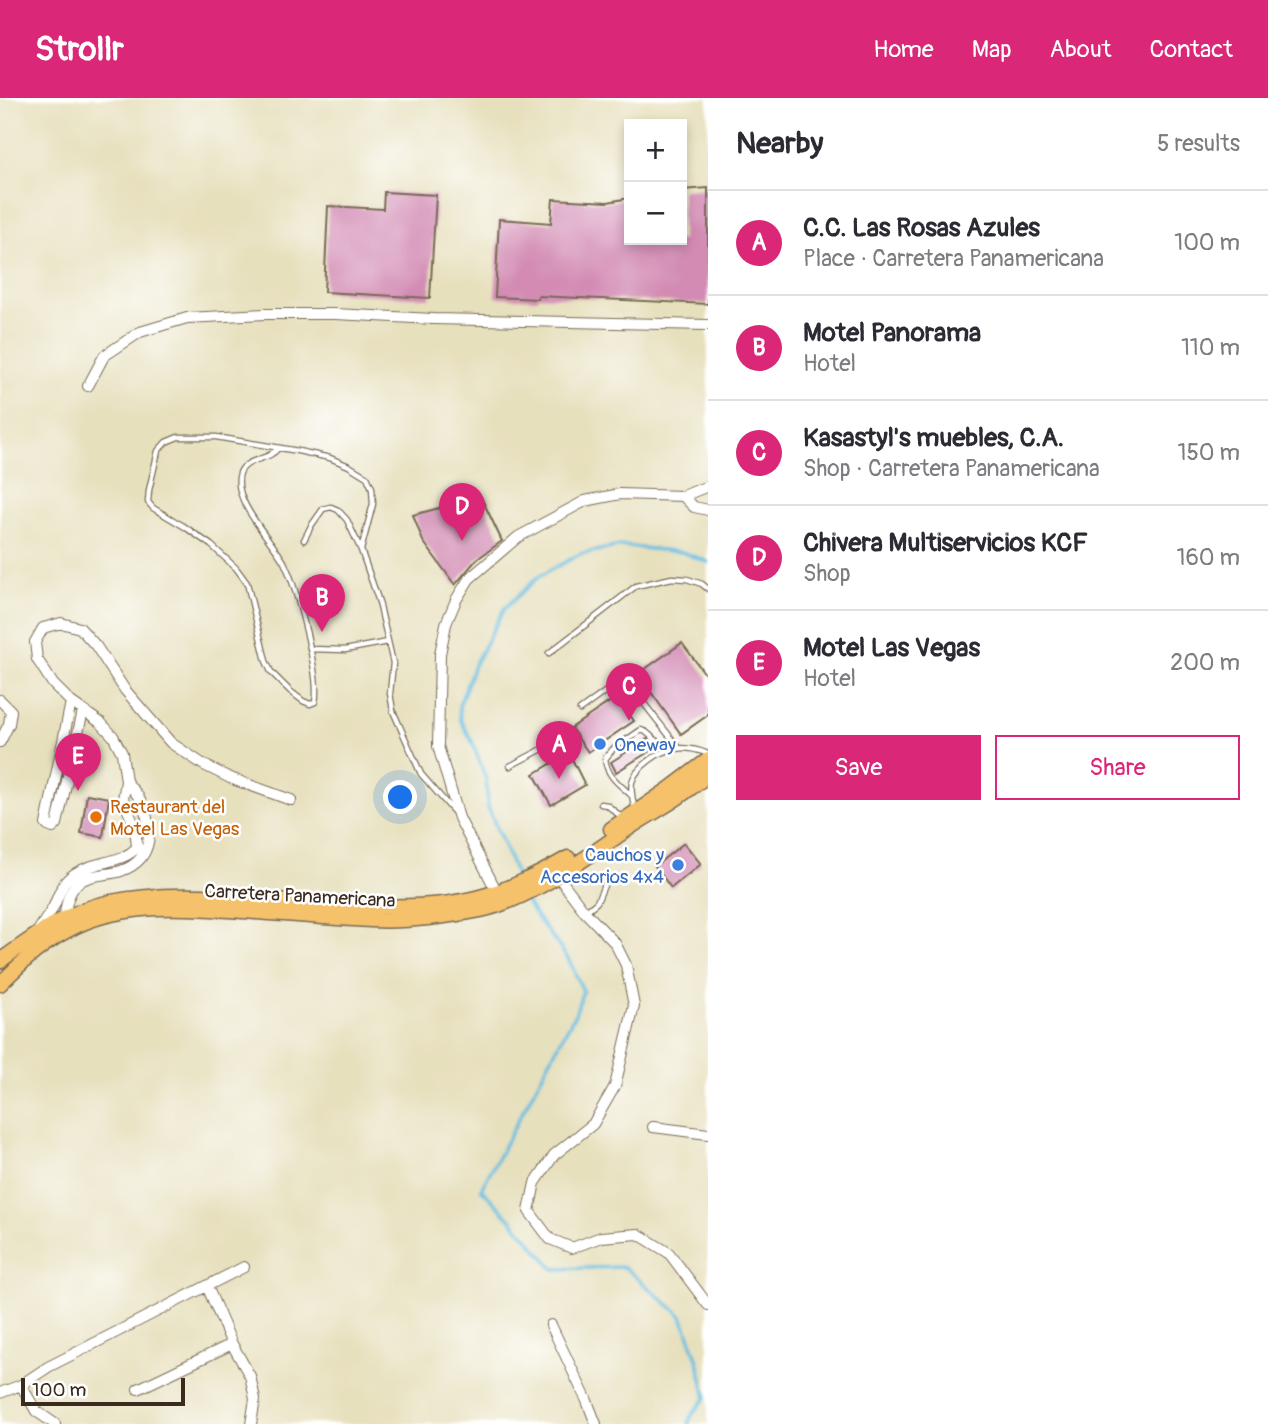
<!DOCTYPE html>
<html lang="en">
<head>
<meta charset="utf-8">
<style>
	:root { --surface:#fff; --page:#f2f2f3; --text:#2b2b33; --muted:#7c7c81; --line:#e1e1e2; --accent:#db2777 }
	body { margin:0; font-family:Pangolin,sans-serif; background:var(--page); color:var(--text) }
	.controls { position:absolute; right:21px; top:21px; display:grid; overflow:hidden; border-radius:0px; box-shadow:0 4px 10px #0003 }
	.controls button { width:63px; height:63px; display:grid; place-items:center; padding:0; border:0; border-bottom:2px solid var(--line); background:var(--surface); color:var(--text); font:35px sans-serif }
	.scale { position:absolute; left:21px; bottom:18px; width:164px; box-sizing:border-box; padding-left:7px; border:4px solid #3b2a1e; border-top:0; font-size:19px; line-height:24px; white-space:nowrap; color:#3b2a1e; -webkit-text-stroke:5px #fff; paint-order:stroke }
	.you { position:absolute; left:401px; top:700px; width:24px; height:24px; margin:-18px; border:5px solid #fff; border-radius:50%; background:#1a73e8; box-shadow:0 0 0 10px #1a73e833 }
	.badge { display:grid; place-items:center; width:46px; height:46px; border-radius:50%; background:var(--accent); color:#fff; font-size:23px; font-weight:700 }
	.pin { position:absolute; translate:-50% -58px; filter:drop-shadow(0 2px 4px #0008) }
	.pin::after { content:''; position:absolute; top:37px; width:24px; height:21px; background:inherit; clip-path:polygon(0 0,100% 0,50% 100%) }
	.list { margin:0; padding:0; list-style:none }
	h2 { display:flex; justify-content:space-between; align-items:center; height:91px; margin:0; padding:0 28px; font-size:30px }
	h2 small { font-size:23px; font-weight:400; color:var(--muted) }
	.list li { display:grid; grid-template-columns:46px 1fr auto; gap:21px; align-items:center; box-sizing:border-box; height:105px; padding:0 28px; border-top:2px solid var(--line) }
	.list b { display:block; font-size:26px; white-space:nowrap }
	.list p { margin:0; font-size:23px; white-space:nowrap; color:var(--muted) }
	.list em { font-size:23px; font-style:normal; color:var(--muted) }
	.actions { display:flex; gap:14px; padding:21px 28px }
	.actions a { flex:1; padding:16px 0; border:2px solid var(--accent); border-radius:0px; text-align:center; font-size:24px; color:var(--accent) }
	.actions .main { background:var(--accent); color:#fff }
	.map { position:relative; flex:none; width:708px; height:1326px; overflow:hidden }
	header { display:flex; align-items:center; gap:42px; box-sizing:border-box; height:98px; padding:0 35px; background:var(--accent); color:#fff }
	header strong { font-size:33px }
	nav { display:flex; gap:38px; margin-inline-start:auto; font-size:24px }
	main { display:flex }
	aside { flex:1; background:var(--surface) }
	.map>svg:first-child { display:block }
</style>
</head>
<body>
<header>
<strong>Strollr</strong>
<nav><a>Home</a><a>Map</a><a>About</a><a>Contact</a></nav>
</header>
<main>
<div class="map">
<svg width="708" height="1326" viewBox="0 0 708 1326">
	<rect width="100%" height="100%" fill="#fff"/>
	<filter id="ink" filterUnits="userSpaceOnUse"><feTurbulence type="fractalNoise" baseFrequency=".0143" numOctaves="2"/><feDisplacementMap in="SourceGraphic" scale="14" xChannelSelector="R" yChannelSelector="G"/><feConvolveMatrix kernelMatrix="1 2 1 2 8 2 1 2 1" color-interpolation-filters="sRGB"/></filter>
	<filter id="wash" filterUnits="userSpaceOnUse"><feTurbulence type="fractalNoise" baseFrequency=".00686" numOctaves="4" result="noise"/><feDisplacementMap in="SourceGraphic" scale="28" xChannelSelector="R" yChannelSelector="G"/><feGaussianBlur stdDeviation="1.57" result="paint"/><feColorMatrix in="noise" values="0 0 0 0 0 0 0 0 0 0 0 0 0 0 0 0 0 1.4 0 .05"/><feComposite in="paint" operator="in"/></filter>
	<g filter="url(#wash)">
		<rect width="100%" height="100%" fill="#e7e0bd"/>
		<g fill="none" stroke-linecap="round" stroke-linejoin="round">
			<!-- stream -->
			<path stroke="#63bee1" stroke-width="3.5" d="M518,782L488,709L486,681L472,643L460,621L459,608L474,567L504,511L538,479L580,456L621,448L682,454L708,464
				M525,799L528,807L569,862L583,893L575,916L481,1091L510,1120L554,1171L624,1169L682,1218L698,1263L706,1299L690,1320L689,1326"/>
		</g>
		<g id="blocks">
			<!-- building -->
			<path fill="#d38bb4" d="M708,90V206L538,198V201L495,199L499,121L551,125L553,101L608,104L629,100V142H682V92Z
				M384,94L436,97L430,200L324,194L328,108L383,111Z
				M481,399L502,443L476,462L455,487L423,443L413,417Z
				M682,545L708,580V617L681,636L638,576Z
				M617,599L634,623L588,654L571,630Z
				M647,641L655,650L616,674L611,664Z
				M569,655L585,687L551,707L534,676Z
				M87,696L109,700L103,739L81,735Z
				M684,745L701,766L671,790L655,768Z"/>
		</g>
	</g>
	<g filter="url(#ink)">
		<use href="#blocks" fill-opacity="0" stroke="#776a56" stroke-width="2"/>
		<g fill="none" stroke-linecap="round" stroke-linejoin="round">
			<defs>
				<path id="lane" d="M278,350C270,363 246,359 240,375C231,403 272,442 284,464C296,488 321,579 315,604L310,606L303,603L290,593L271,574L266,563L247,485L236,470L211,447L185,429L153,410L148,404L149,392L158,353L166,344L178,339H216L298,353L330,360L349,368L367,379L372,390L373,406L361,452
					M304,442L311,428L323,411L331,409L338,412L347,422L361,452L379,504L393,565L390,595L393,613L421,676L454,714
					M310,551L345,552L388,544
					M549,555L636,488L672,480L687,481L702,486L708,491
					M580,612L624,580L679,650
					M510,668L552,646
					M631,697C619,686 607,678 605,661L613,651L641,632L646,634L666,651
					M601,706L607,707L624,721
					M635,712C633,703 630,693 632,684C634,675 642,668 650,662C668,648 687,647 708,656
					M585,814L597,804L608,778"/>
				<path id="street" d="M88,288L104,258L140,234L187,220L265,216H335L433,221L708,227
					M683,398L694,409L708,412
					M0,602L11,613L9,626L0,644
					M71,604L46,726L48,728L53,730L57,726L83,613
					M557,777L585,814L615,845L626,867L634,908L615,988L593,1026L554,1057L535,1085L529,1113L550,1141L572,1150L601,1139L638,1136L669,1155L708,1207
					M497,794L459,720L438,648L440,556L446,526L456,502L469,481L518,439L585,403L620,396L683,398L708,388
					M65,819C65,809 68,796 75,788C86,775 106,778 121,773C155,761 154,728 139,700C136,694 130,689 126,683
					M38,833C43,825 48,818 53,810C58,800 60,788 68,781C87,762 123,767 137,749L135,729L123,701L126,683L122,655L113,638L101,625L71,604L53,586L37,561L35,544L43,530L61,525L80,530L96,548L125,592L171,645L204,667L230,680L291,702
					M653,1029L708,1036
					M207,1188L232,1246L250,1278L255,1301L251,1326
					M551,1227L587,1303L596,1326
					M21,1287L36,1313L55,1326
					M138,1291L232,1246
					M0,1295L21,1287L48,1269L244,1169"/>
				<path id="primary" d="M611,731L668,692L708,662
					M0,863C34,838 69,812 111,804C162,794 214,798 265,802C298,805 332,807 365,808C402,809 440,809 476,800C509,792 538,777 568,760
					M0,886C23,863 46,842 76,828C127,804 188,809 243,813C285,816 328,820 370,822C407,824 445,819 481,812C531,801 587,759 629,730C643,720 659,712 674,702C686,694 697,685 708,677"/>
			</defs>
			<!-- lane casing -->
			<use href="#lane" stroke="#776a56" stroke-width="7"/>
			<!-- street casing -->
			<use href="#street" stroke="#776a56" stroke-width="12"/>
			<!-- primary casing -->
			<use href="#primary" stroke="#776a56" stroke-width="17"/>
			<!-- lane -->
			<use href="#lane" stroke="#fff" stroke-width="4.5"/>
			<!-- street -->
			<use href="#street" stroke="#fff" stroke-width="10"/>
			<!-- primary -->
			<use href="#primary" stroke="#f5c16b" stroke-width="14"/>
		</g>
	</g>
	<!-- markers -->
	<g fill="#3f7fe0" stroke="#fff" stroke-width="2.5">
		<circle cx="600" cy="646" r="7"/>
		<circle cx="678" cy="767" r="7"/>
	</g>
	<circle fill="#e8710a" stroke="#fff" stroke-width="2.5" cx="96" cy="719" r="7"/>
	<g text-anchor="middle" stroke-width="5" stroke-linejoin="round" paint-order="stroke">
		<!-- shop labels -->
		<g font-size="19" fill="#366cbe" stroke="#fff" text-anchor="start">
			<text x="614" y="653">Oneway</text>
			<text x="664" y="763" text-anchor="end">Cauchos y<tspan x="664" dy="22">Accesorios 4x4</tspan></text>
		</g>
		<!-- food labels -->
		<g font-size="19" fill="#c56008" stroke="#fff" text-anchor="start">
			<text x="110" y="715">Restaurant del<tspan x="110" dy="22">Motel Las Vegas</tspan></text>
		</g>
		<!-- street labels -->
		<g font-size="19" fill="#3b2a1e" stroke="#fff">
			<text transform="translate(300 797) rotate(3)" y="7">Carretera Panamericana</text>
		</g>
	</g>
</svg>
<div class="controls">
<button>+</button>
<button>−</button>
</div>
<div class="scale">100 m</div>
<div class="you"></div>
<div class="pin badge" style="left:559px;top:681px">A</div>
<div class="pin badge" style="left:322px;top:534px">B</div>
<div class="pin badge" style="left:629px;top:623px">C</div>
<div class="pin badge" style="left:462px;top:443px">D</div>
<div class="pin badge" style="left:78px;top:693px">E</div>
</div>
<aside>
<h2>Nearby<small>5 results</small></h2>
<ul class="list">
<li><span class="badge">A</span><div><b>C.C. Las Rosas Azules</b><p>Place · Carretera Panamericana</p></div><em>100 m</em></li>
<li><span class="badge">B</span><div><b>Motel Panorama</b><p>Hotel</p></div><em>110 m</em></li>
<li><span class="badge">C</span><div><b>Kasastyl's muebles, C.A.</b><p>Shop · Carretera Panamericana</p></div><em>150 m</em></li>
<li><span class="badge">D</span><div><b>Chivera Multiservicios KCF</b><p>Shop</p></div><em>160 m</em></li>
<li><span class="badge">E</span><div><b>Motel Las Vegas</b><p>Hotel</p></div><em>200 m</em></li>
</ul>
<div class="actions"><a class="main">Save</a><a>Share</a></div>
</aside>
</main>
</body>
</html>
